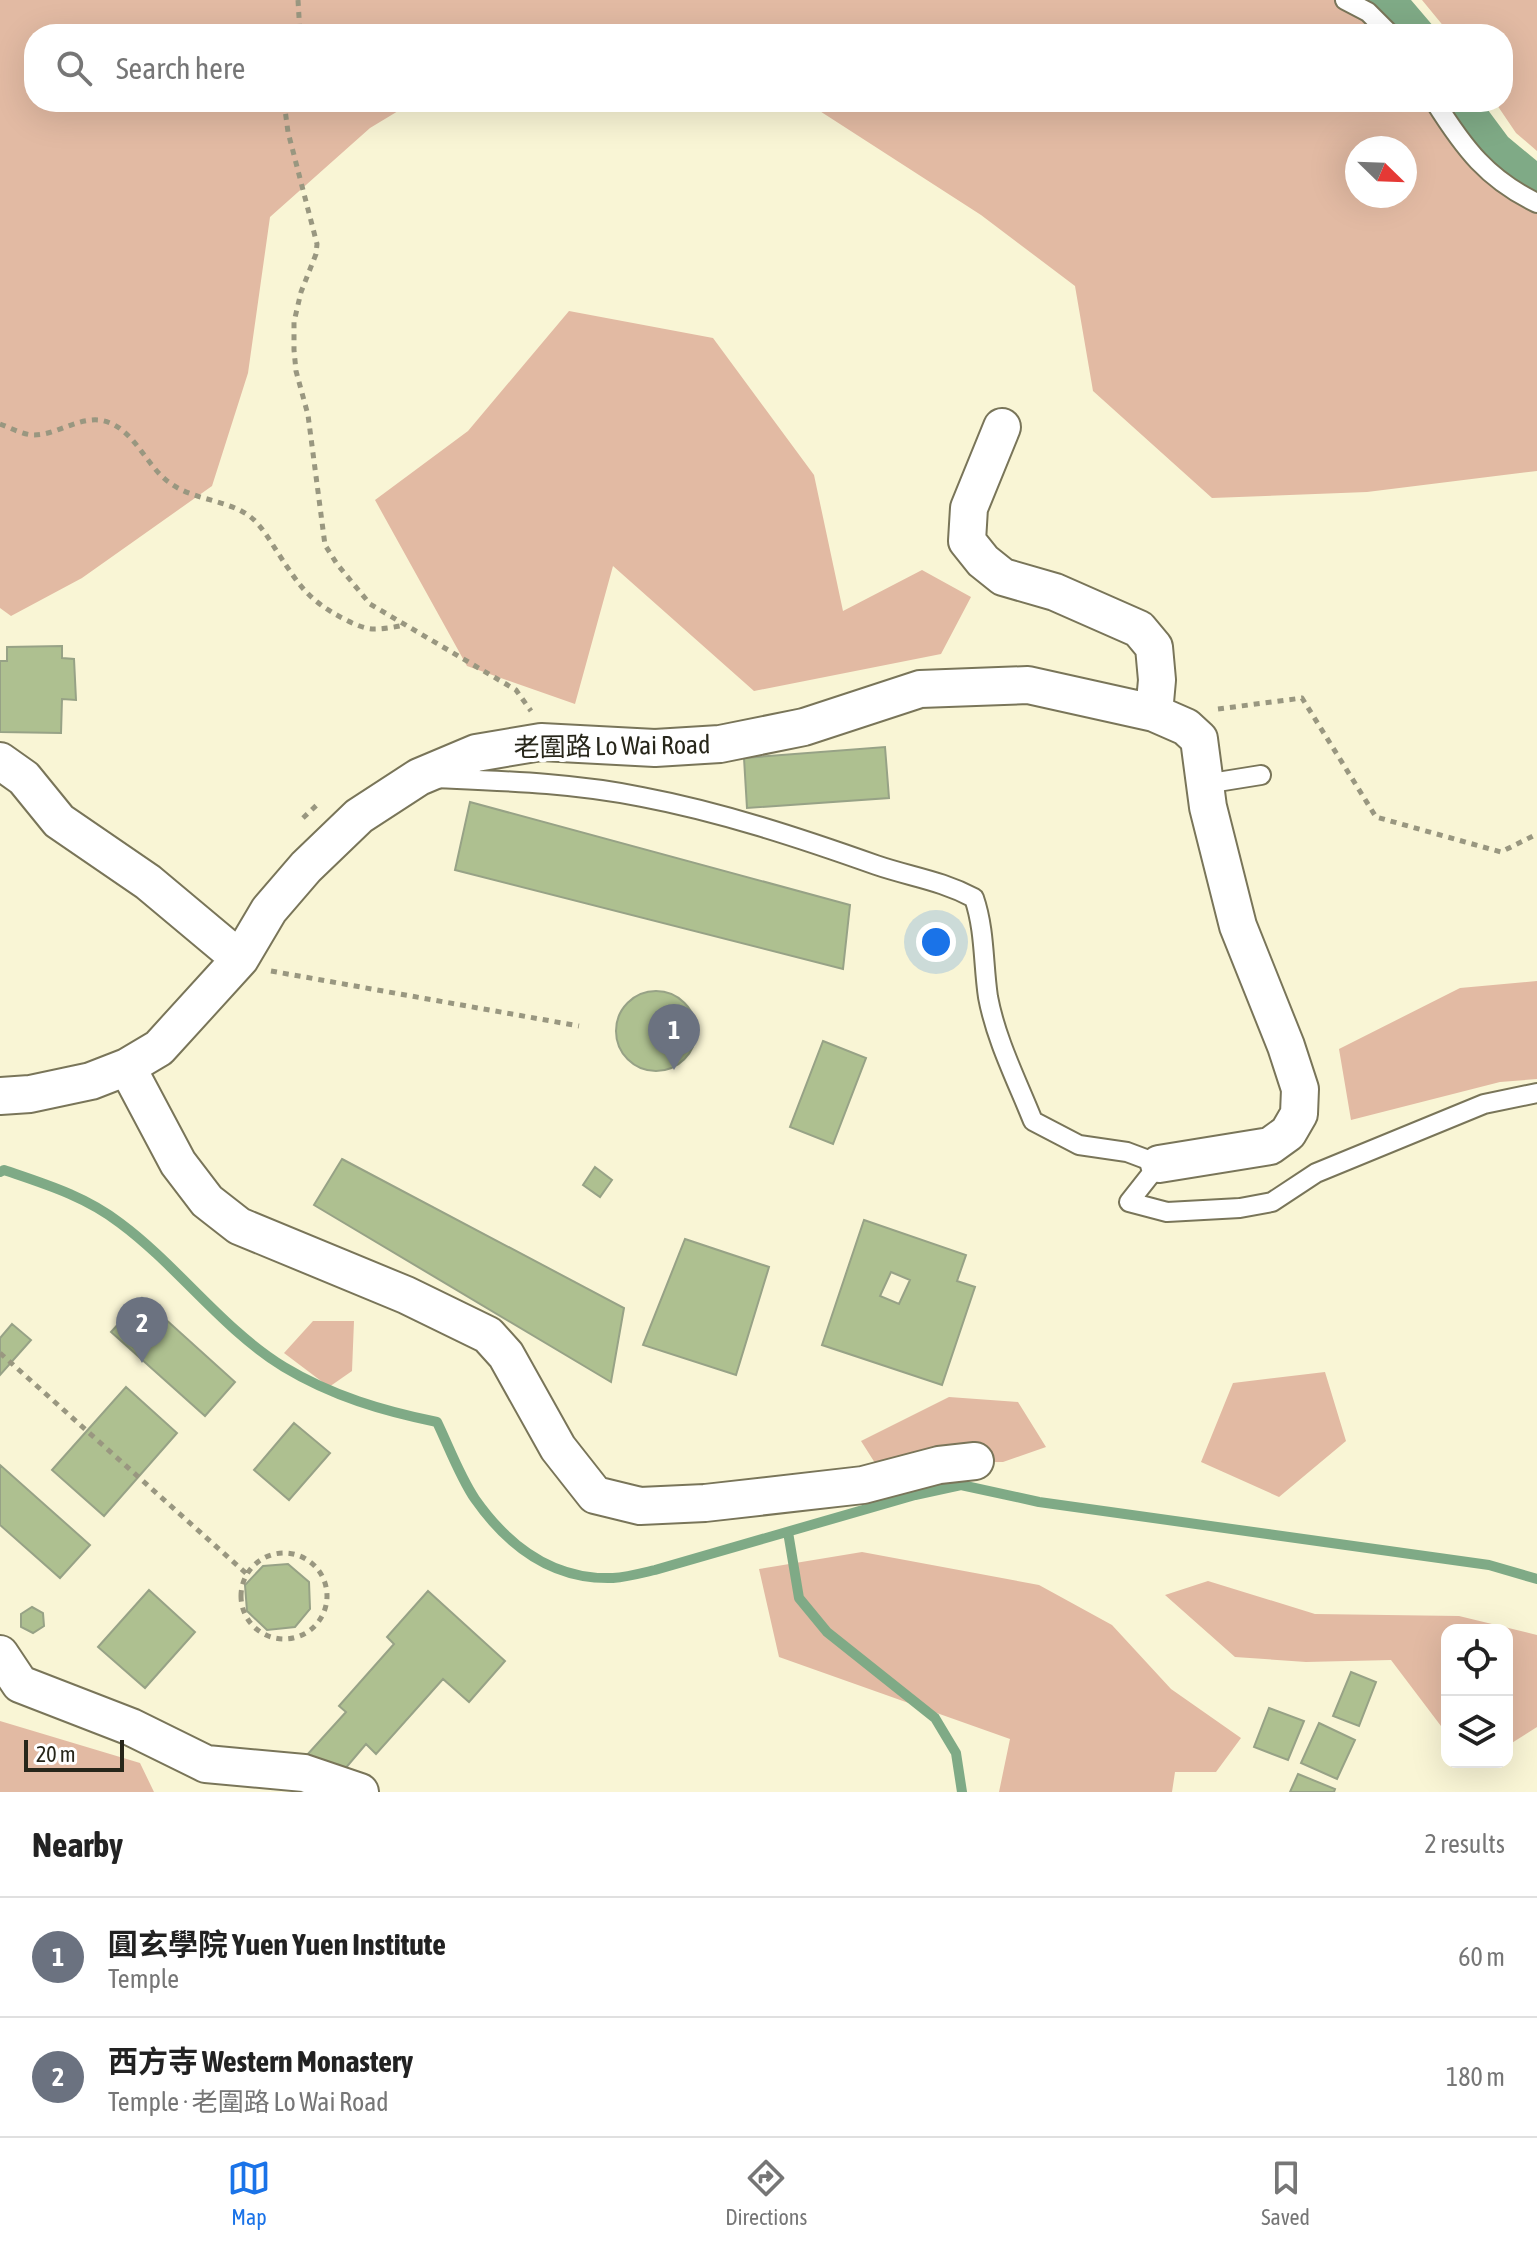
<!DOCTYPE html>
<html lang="en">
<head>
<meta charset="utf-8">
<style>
	:root { --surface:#fff; --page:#f2f2f2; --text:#222; --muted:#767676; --line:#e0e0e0; --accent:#1a73e8 }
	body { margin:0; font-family:"Asap Condensed","Noto Sans TC",sans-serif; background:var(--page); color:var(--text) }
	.controls { position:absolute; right:24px; bottom:24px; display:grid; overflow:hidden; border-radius:16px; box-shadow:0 8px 32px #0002 }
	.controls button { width:72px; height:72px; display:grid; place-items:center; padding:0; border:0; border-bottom:2px solid var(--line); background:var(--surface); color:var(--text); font:40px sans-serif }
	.compass { position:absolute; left:1345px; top:136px; width:72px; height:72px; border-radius:50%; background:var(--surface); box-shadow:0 8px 32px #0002; rotate:113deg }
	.scale { position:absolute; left:24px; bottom:20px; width:100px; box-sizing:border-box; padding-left:8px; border:4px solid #27261a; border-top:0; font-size:22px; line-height:28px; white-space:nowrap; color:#27261a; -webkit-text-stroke:6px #fff; paint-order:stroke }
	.you { position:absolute; left:936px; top:942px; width:28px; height:28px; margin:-20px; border:6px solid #fff; border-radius:50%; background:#1a73e8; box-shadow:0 0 0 12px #1a73e833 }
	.badge { display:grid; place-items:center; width:52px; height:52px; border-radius:50%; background:var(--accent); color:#fff; font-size:26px; font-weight:700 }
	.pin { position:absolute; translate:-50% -66px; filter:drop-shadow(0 2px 4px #0008) }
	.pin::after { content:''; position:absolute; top:42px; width:28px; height:24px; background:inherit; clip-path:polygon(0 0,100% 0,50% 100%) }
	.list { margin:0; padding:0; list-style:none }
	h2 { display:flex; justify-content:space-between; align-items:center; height:104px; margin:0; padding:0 32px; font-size:34px }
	h2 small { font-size:26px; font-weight:400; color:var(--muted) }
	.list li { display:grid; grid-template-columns:52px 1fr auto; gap:24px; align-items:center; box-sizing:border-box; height:120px; padding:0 32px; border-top:2px solid var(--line) }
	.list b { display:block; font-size:30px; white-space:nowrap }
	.list p { margin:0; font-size:26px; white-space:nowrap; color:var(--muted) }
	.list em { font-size:26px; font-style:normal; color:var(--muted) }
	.icon { flex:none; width:44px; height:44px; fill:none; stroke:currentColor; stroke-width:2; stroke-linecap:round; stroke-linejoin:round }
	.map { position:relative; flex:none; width:1537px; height:1792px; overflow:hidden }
	.search { position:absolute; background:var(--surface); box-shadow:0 8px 32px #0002; left:24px; right:24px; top:24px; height:88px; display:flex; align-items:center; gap:20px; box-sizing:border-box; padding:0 28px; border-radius:32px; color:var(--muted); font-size:30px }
	.sheet { height:344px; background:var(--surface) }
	nav { display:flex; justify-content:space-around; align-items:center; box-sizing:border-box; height:112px; border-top:2px solid var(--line); background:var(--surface); font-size:22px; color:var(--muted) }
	nav a { display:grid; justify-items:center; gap:4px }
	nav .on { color:var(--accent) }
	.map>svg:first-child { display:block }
</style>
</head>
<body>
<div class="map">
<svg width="1537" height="1792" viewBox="0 0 1537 1792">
	<rect width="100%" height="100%" fill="#f9f5d5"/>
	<!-- green -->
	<path fill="#e2baa3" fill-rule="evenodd" d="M0,0H1362L1403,34H34V102H413L370,128L270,217L248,373L212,486L82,578L11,616L0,608Z
		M1422,0H1537V151L1516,133L1495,102H1503V34H1450Z
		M801,102H1459L1537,176V471L1367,492L1212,498L1093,391L1075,286L981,215L812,106ZM1357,148H1405V196H1357Z
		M569,311L713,338L814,475L843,611L922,570L971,597L941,654L754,691L613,566L575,704L467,666L375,500L468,431Z
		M1537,981V1079L1500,1082L1351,1120L1339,1049L1460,988Z
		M313,1321H354L352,1371L329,1387L284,1353Z
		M1325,1372L1346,1441L1279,1497L1201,1462L1233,1383Z
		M949,1397L1018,1402L1046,1447L1003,1462L875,1463L861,1441Z
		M862,1552L1039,1585L1112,1625L1171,1689L1241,1738L1216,1772H1175L1172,1792H999L1010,1739L779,1657L759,1569Z
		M1208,1581L1315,1614L1459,1616L1537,1635V1727L1507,1746V1630H1447V1734L1391,1660L1306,1662L1235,1657L1165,1595Z
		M0,1721L140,1763L154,1792H0Z"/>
	<!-- water -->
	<path fill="#7faa86" d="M1364,0H1411L1440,34H1401Z
		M1444,102H1482L1508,137L1537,161V195C1495,168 1472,143 1444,102Z"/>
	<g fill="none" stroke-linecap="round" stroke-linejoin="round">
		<!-- stream -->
		<path stroke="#7faa86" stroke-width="10" d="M0,1172L4,1170C45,1184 85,1196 120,1223C178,1266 222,1329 284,1367C332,1396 383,1411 437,1422C449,1447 460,1477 475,1499C508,1546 553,1580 613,1578C627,1577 642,1573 655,1570L915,1495L961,1485L1039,1502L1489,1565L1537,1579
			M788,1532L799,1598L827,1632L935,1718L956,1753L962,1792"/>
	</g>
	<!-- building -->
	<path fill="#aec090" stroke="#97a286" stroke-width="2" fill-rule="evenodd" d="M62,646V658L74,659L76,700L62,699L61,733L0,732V661H7V647Z
		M885,747L889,798L747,808L744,758Z
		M470,802L850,905L843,969L455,870Z
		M616 1031a40 40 0 1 1 80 0a40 40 0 1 1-80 0Z
		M823,1041L866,1058L833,1144L790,1127Z
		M342,1159L624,1308L611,1382L314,1205Z
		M595,1167L612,1180L600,1197L583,1185Z
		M864,1220L966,1255L957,1281L975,1287L942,1385L822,1345ZM891,1272L910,1280L899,1304L880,1296Z
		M685,1239L769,1267L736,1375L643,1345Z
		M142,1298L235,1382L205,1416L111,1332Z
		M12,1324L31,1340L0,1375V1338Z
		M126,1387L177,1433L104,1516L52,1470Z
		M294,1423L330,1453L289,1500L254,1470Z
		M0,1465L90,1545L60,1578L0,1525Z
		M288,1564L309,1582L310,1609L295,1627L267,1630L247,1611L245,1585L263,1566Z
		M149,1590L195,1632L145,1688L98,1647Z
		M428,1591L505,1661L469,1702L443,1679L376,1754L366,1744L344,1770L339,1765L330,1775L307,1755L346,1712L339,1706L394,1644L387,1637Z
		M32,1607L43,1613L44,1626L33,1633L21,1627V1614Z
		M1351,1672L1376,1682L1359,1726L1333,1716Z
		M1269,1708L1304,1721L1288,1760L1254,1747Z
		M1319,1723L1355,1740L1337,1779L1301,1763Z
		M1298,1774L1335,1789L1334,1792H1290Z"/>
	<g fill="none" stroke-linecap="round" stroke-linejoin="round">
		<defs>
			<path id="lane" d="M1345,0L1368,12L1390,34
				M1435,102C1464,148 1487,179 1537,203
				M436,778C505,781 574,783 642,797C721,812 800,838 876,865C911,877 940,880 974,898C985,930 983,963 988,997C996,1040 1017,1081 1033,1121L1079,1145L1127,1152L1159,1164L1129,1202L1167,1212L1240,1208L1272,1202L1316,1173L1484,1104L1537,1093
				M1205,784L1261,775"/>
			<path id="street" d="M1002,427L969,508L967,541L983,561L1003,577L1055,592L1139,629L1154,647L1157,680L1154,713
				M0,761L24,778L59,821L148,882L240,959
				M127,1067L178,1163L207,1201L239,1226L406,1295L488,1335L506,1355L558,1448L595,1495L640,1506L705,1503L863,1485L939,1465L975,1461
				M0,1096L30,1094L91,1081L127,1067L159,1048L240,959L269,910L306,867L359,816L419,777L476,753L541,742L655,748L720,744L804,727L920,689L1028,685L1154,713L1186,727L1199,739L1208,807L1238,926L1286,1046L1300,1089L1299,1114L1288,1133L1270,1146L1159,1164
				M0,1654L20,1684L131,1727L206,1764L304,1773L360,1792"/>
		</defs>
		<!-- lane casing -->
		<use href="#lane" stroke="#797559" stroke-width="22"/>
		<!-- street casing -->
		<use href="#street" stroke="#797559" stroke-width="40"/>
		<!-- path -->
		<path stroke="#999780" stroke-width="5" stroke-dasharray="6 6" stroke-linecap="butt" d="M298,0L300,34
			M284,102L288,132L317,244L316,254L301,292L294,322V350L296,371L308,415L325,545L337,564L370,604L516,690L531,711
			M0,424C11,428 23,435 34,435C56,435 76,418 99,420C134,425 144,465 170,483C193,500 224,499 248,515C261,524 270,541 278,553C301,588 308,600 346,620C354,624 365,629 374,629C384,629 395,627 405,625
			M1218,709L1302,698L1376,817L1501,852L1537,834
			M303,818L319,803
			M271,971L579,1026
			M0,1353L247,1574
			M241 1596a43 43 0 1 1 86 0a43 43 0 1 1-86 0Z"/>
		<!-- lane -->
		<use href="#lane" stroke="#fff" stroke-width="18"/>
		<!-- street -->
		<use href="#street" stroke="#fff" stroke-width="36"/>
	</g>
	<g text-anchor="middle" stroke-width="8" stroke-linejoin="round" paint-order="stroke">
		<!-- street labels -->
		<g font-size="26" fill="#27261a" stroke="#fff">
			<text transform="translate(612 746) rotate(-1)" y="9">老圍路 Lo Wai Road</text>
		</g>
	</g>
</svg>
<div class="controls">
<button><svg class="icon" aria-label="locate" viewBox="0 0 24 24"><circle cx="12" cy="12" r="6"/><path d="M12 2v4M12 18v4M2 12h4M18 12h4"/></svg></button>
<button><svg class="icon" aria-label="layers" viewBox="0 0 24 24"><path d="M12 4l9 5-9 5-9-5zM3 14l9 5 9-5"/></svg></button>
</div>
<svg class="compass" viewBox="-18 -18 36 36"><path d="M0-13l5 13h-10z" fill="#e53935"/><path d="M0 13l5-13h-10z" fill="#767676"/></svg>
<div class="scale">20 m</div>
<div class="you"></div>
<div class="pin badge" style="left:674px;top:1070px;background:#6b7280">1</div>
<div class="pin badge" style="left:142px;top:1363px;background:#6b7280">2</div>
<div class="search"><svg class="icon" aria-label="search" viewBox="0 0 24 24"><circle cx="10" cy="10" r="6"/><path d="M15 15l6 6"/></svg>Search here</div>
</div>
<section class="sheet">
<h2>Nearby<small>2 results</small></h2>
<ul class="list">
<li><span class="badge" style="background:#6b7280">1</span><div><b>圓玄學院 Yuen Yuen Institute</b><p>Temple</p></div><em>60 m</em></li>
<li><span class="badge" style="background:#6b7280">2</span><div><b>西方寺 Western Monastery</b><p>Temple · 老圍路 Lo Wai Road</p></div><em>180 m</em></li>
</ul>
</section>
<nav>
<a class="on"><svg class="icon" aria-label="map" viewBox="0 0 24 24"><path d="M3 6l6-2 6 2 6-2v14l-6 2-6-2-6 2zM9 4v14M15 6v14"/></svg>Map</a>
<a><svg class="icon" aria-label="directions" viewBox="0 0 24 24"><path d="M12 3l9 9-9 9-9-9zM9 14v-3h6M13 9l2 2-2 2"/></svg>Directions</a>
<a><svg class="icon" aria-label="saved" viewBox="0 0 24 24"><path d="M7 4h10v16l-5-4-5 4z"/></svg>Saved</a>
</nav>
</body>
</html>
